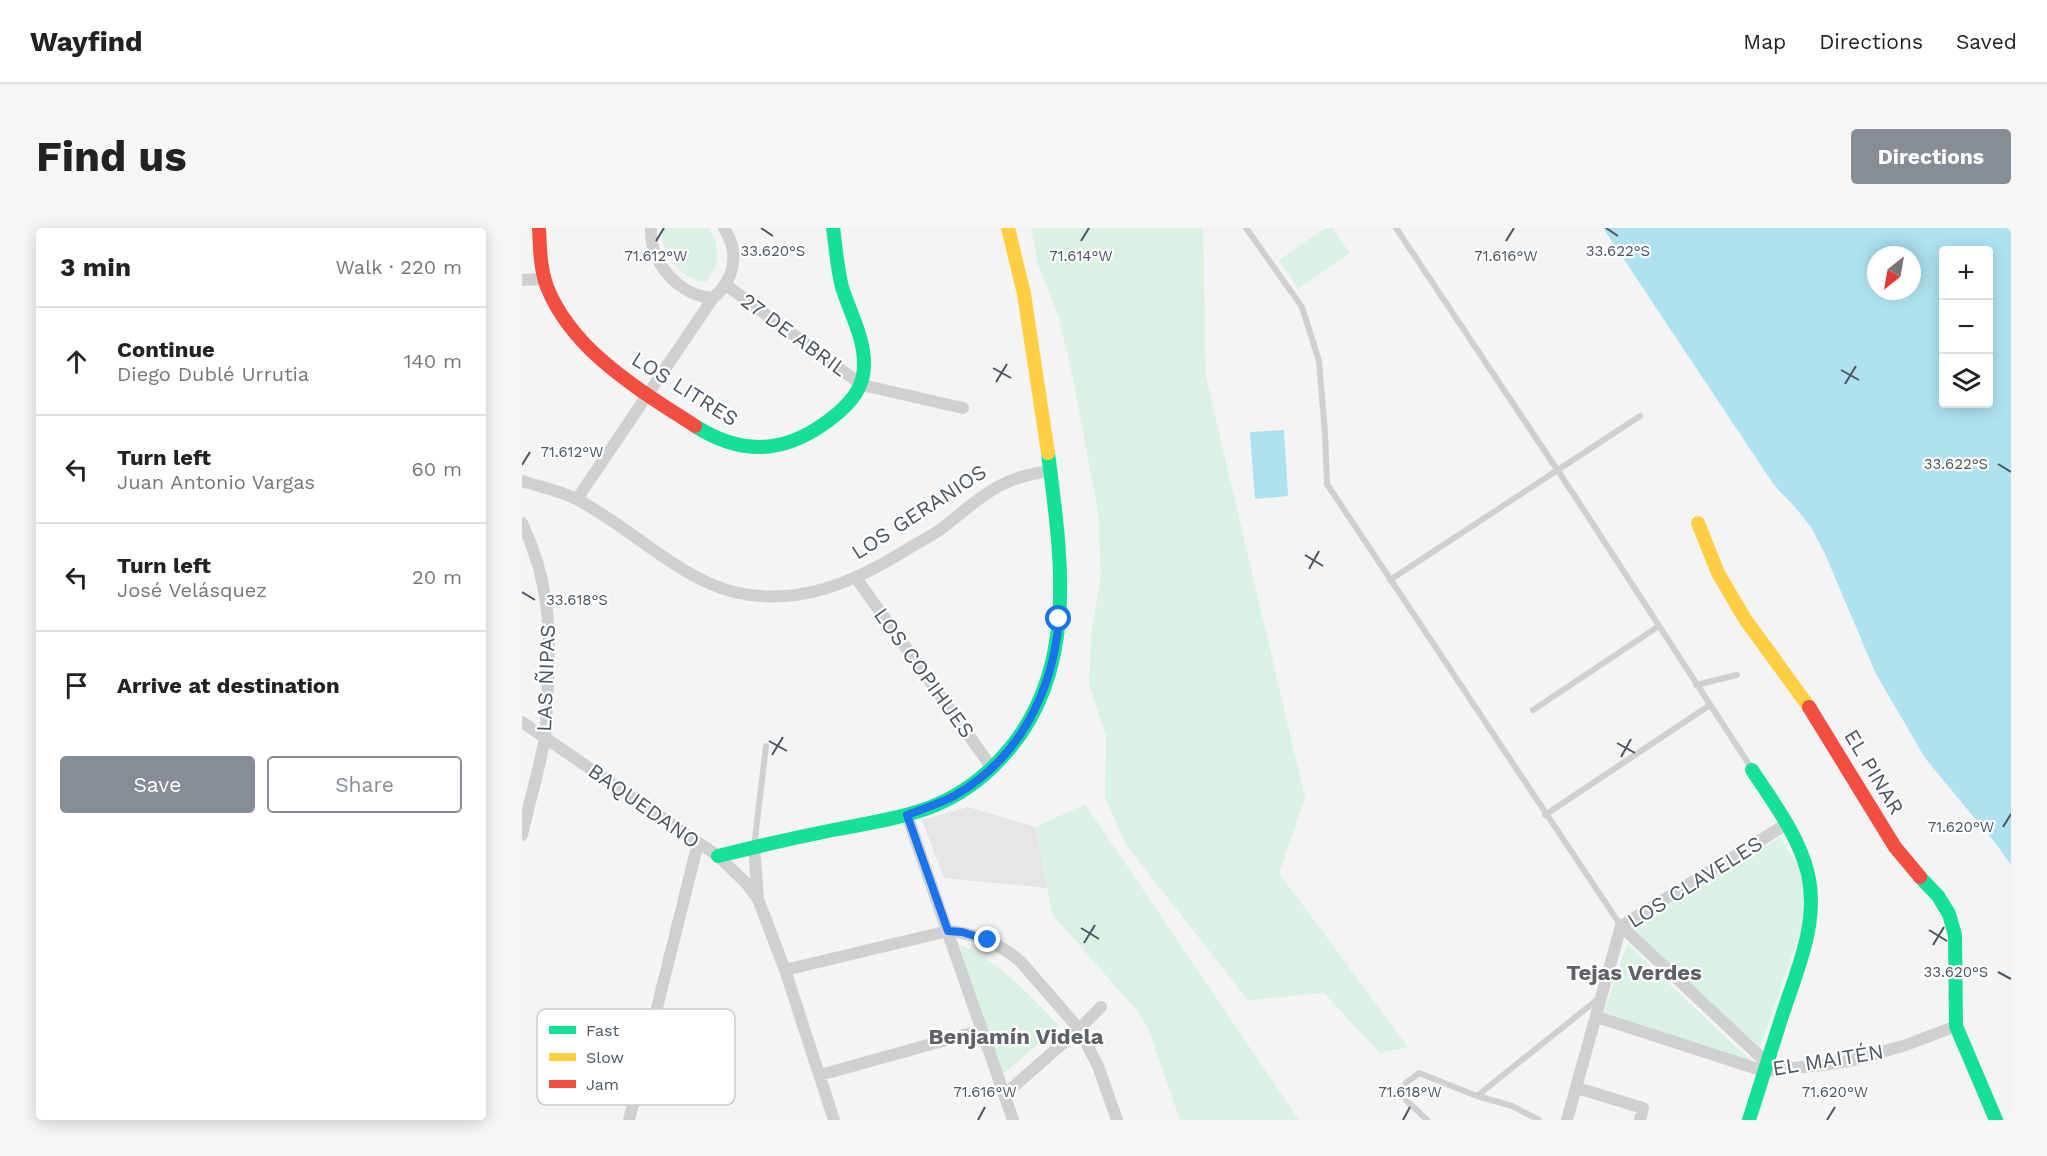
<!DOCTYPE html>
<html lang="en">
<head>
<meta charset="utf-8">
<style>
	:root { --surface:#fff; --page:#f6f6f6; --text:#222; --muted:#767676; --line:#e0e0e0; --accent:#868d94 }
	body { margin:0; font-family:"Work Sans",sans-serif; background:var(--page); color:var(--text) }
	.controls { position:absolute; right:18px; top:18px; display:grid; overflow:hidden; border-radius:6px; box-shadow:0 3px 15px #0003 }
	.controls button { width:54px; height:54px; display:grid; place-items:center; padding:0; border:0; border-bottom:2px solid var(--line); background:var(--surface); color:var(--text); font:30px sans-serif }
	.compass { position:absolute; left:1345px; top:18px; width:54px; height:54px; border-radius:50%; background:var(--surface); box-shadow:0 3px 15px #0003; rotate:211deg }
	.stop { position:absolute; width:18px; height:18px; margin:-14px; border:4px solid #1a73e8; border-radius:50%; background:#fff }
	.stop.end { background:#1a73e8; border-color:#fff; box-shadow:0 2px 6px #0008 }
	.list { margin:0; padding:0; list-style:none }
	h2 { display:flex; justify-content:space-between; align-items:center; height:78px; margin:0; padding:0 24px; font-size:26px }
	h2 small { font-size:20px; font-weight:400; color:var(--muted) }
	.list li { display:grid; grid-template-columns:39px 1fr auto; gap:18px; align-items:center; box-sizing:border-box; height:108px; padding:0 24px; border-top:2px solid var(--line) }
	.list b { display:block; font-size:22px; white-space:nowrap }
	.list p { margin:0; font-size:20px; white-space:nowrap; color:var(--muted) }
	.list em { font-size:20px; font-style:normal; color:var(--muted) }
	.actions { display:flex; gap:12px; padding:18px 24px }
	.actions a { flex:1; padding:14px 0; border:2px solid var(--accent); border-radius:6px; text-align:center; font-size:21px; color:var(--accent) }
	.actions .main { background:var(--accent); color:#fff }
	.icon { flex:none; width:33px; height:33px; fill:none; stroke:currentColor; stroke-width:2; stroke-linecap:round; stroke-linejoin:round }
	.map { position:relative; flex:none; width:1489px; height:892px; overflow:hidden; border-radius:6px }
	header { display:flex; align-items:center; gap:36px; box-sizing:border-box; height:84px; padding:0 30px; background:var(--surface); border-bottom:2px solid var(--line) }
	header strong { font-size:28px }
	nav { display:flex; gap:33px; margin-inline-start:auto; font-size:21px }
	.intro { display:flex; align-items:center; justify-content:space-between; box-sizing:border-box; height:144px; padding:0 36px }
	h1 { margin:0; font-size:42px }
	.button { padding:15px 27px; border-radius:6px; background:var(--accent); color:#fff; font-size:21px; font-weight:700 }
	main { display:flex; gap:36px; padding:0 36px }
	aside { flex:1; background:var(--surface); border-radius:6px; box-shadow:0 3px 15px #0003 }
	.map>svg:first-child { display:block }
</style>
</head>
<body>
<header>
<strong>Wayfind</strong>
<nav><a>Map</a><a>Directions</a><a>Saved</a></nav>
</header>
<div class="intro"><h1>Find us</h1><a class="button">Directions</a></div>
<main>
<aside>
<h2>3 min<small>Walk · 220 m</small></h2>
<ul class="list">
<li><svg class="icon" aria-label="ahead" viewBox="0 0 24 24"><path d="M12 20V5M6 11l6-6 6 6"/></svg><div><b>Continue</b><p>Diego Dublé Urrutia</p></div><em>140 m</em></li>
<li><svg class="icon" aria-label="left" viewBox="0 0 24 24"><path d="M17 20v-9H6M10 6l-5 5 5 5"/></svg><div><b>Turn left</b><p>Juan Antonio Vargas</p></div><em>60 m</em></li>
<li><svg class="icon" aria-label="left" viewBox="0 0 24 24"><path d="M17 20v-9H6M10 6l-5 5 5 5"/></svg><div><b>Turn left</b><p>José Velásquez</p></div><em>20 m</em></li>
<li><svg class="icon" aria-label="arrive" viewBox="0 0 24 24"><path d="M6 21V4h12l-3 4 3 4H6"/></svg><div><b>Arrive at destination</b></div></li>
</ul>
<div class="actions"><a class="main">Save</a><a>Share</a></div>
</aside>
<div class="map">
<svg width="1489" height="892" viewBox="0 0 1489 892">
	<rect width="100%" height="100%" fill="#f4f4f4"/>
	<!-- education -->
	<path fill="#e6e5e6" d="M446,579L514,599L525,660L422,650L400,592Z"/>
	<!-- green -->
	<path fill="#d9f2e3" d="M140,0H187C199,18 198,38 184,54C161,54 137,22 140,0Z
		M509,0H681L684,149L783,570L757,645L886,819L858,825L802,765L726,772L604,617L583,569L584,508L567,456L569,408L579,348L576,284L551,150L537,90L516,36Z
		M803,0H810L828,25L776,61L757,32Z
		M563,576L777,892H658L626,800L616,784L530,686L514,599Z
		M1258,609L1277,639L1282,663L1280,698L1238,820L1110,700Z
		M437,716C481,736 504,764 537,798L479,848Z
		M1105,716L1230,834L1082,785Z"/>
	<!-- water -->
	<path fill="#aee2f0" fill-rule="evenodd" d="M1081,0H1489V637L1474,616L1403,530L1354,446L1303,326L1289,299L1272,278L1252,257ZM1422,22H1466V176H1422ZM1354,27H1390V63H1354Z
		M762,202L766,268L733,271L728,204Z"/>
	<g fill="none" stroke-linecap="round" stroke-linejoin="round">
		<!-- lane -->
		<path stroke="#ced0d2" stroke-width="6" d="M724,0L780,79L797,133L803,205L805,256L1099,698
			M874,0L1054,270L1230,541
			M868,352L1118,188
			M1174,457L1215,447
			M1011,482L1137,398
			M1023,587L1188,477
			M232,619L244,518
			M955,868L1076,771
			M905,892L885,873L880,865L884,855L897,845L955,868L990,878L1017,892"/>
		<!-- street -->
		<path stroke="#ced0d2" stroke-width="12" d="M129,0C127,34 157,68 191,70C213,51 218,25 202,0
			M0,52L21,51
			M204,57L340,157L441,180
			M0,253C18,259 39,263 56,272C107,298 156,350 212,364C275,379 331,355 384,322C395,315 408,309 419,301C459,270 476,249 529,243
			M55,271L191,70
			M0,295C26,349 29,397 26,457C25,474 25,491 23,508C18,541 7,574 0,607
			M334,350L470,540
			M0,494L196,628L224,655L236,671
			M385,587L491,892
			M232,619L236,671L263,742L312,892
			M1099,698L1245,835
			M263,742L426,703C454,705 477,715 499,734L557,801L576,838L595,892
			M1075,789L1242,843L1301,837L1332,832L1384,817L1434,798
			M298,847L460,802
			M1055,860L1121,880L1118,892
			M482,867L557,801L579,779
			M107,892L176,615
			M1045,892L1099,698L1263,597"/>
		<!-- fast -->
		<path stroke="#16e098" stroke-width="14" d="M173,198C225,231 270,224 316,185C331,172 341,159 342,139C343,110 328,85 320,59C315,40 314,20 311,0
			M196,628C236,618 276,609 316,601C347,595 380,590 409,579C437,568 463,549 483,526C558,442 539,328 526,225
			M1398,649L1416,668L1427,686L1433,707L1434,798L1474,892
			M1227,892C1238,857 1249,822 1260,788C1275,742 1297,695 1286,646C1277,608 1251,574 1230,542"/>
		<!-- slow -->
		<path stroke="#ffcf43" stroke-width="14" d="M486,0L502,66L526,225
			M1176,295L1196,345L1223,391L1287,479"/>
		<!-- jam -->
		<path stroke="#f24e42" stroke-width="14" d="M17,0C18,20 18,40 25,59C51,124 118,162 173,198
			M1287,479L1373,619L1398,649"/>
	</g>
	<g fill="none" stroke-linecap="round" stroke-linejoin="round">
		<!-- route -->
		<path stroke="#1a73e8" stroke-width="8" d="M466,712L440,704L426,703L385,587C400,581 417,576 432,568C497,531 531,464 537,391"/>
	</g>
	<!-- ticks -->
	<path fill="none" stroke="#4a5661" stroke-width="2" d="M239,0L251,8M1084,0L1096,8M134,13L142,0M559,13L567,0M984,13L992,0M471,140L489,150M1319,142L1337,152M474,154L485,136M1323,156L1334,138M1476,236L1489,244M0,237L8,224M783,327L801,338M787,341L797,323M0,364L13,372M247,513L265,523M1095,515L1113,525M250,527L261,509M1099,529L1109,511M1481,599L1489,586M559,700L577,711M1407,702L1425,713M562,715L573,697M1411,717L1422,699M1476,744L1489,751M456,892L463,879M881,892L888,879M1305,892L1313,879"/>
	<g text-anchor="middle" stroke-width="4.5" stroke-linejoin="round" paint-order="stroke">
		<!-- street labels -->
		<g font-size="21" fill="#4a5661" stroke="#fff">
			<text transform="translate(272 107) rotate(36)" y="7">27 DE ABRIL</text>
			<text transform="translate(163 161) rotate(32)" y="7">LOS LITRES</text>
			<text transform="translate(397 284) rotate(-33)" y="7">LOS GERANIOS</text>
			<text transform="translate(402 445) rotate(54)" y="7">LOS COPIHUES</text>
			<text transform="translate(24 450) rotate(-88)" y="7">LAS ÑIPAS</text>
			<text transform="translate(1352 544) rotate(59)" y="7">EL PINAR</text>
			<text transform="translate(122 578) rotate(35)" y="7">BAQUEDANO</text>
			<text transform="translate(1173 654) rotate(-32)" y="7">LOS CLAVELES</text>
			<text transform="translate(1306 832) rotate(-9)" y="7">EL MAITÉN</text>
		</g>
		<!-- neighbourhood labels -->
		<g font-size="22" font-weight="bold" fill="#5f6368" stroke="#fff">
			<text x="1112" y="752">Tejas Verdes</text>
			<text x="494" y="816">Benjamín Videla</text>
		</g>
	</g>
	<!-- legend -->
	<rect x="15" y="781" width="198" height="96" rx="9" fill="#fff" stroke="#c9ccd0" stroke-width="1.5"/>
	<rect x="27" y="798" width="27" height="8" fill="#16e098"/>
	<rect x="27" y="825" width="27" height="8" fill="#ffcf43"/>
	<rect x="27" y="852" width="27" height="8" fill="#f24e42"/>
	<g font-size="16" fill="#4a5661">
		<text x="64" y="808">Fast</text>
		<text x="64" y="835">Slow</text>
		<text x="64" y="862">Jam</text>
	</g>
	<g font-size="15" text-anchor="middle" fill="#4a5661" stroke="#fff" stroke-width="4.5" stroke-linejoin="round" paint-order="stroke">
		<text x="1096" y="28">33.622°S</text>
		<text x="251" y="28">33.620°S</text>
		<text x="134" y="33">71.612°W</text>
		<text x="559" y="33">71.614°W</text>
		<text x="984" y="33">71.616°W</text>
		<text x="50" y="229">71.612°W</text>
		<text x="1434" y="241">33.622°S</text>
		<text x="55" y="377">33.618°S</text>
		<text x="1439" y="604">71.620°W</text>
		<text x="1434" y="749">33.620°S</text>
		<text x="463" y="869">71.616°W</text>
		<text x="888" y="869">71.618°W</text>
		<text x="1313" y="869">71.620°W</text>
	</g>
</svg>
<div class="controls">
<button>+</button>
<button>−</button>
<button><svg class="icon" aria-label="layers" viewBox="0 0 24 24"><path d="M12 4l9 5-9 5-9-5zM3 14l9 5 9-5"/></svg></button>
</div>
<svg class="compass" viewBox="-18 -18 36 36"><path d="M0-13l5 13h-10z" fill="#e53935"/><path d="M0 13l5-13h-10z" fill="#767676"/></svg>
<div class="stop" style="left:537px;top:391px"></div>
<div class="stop end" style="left:466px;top:712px"></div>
</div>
</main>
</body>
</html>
